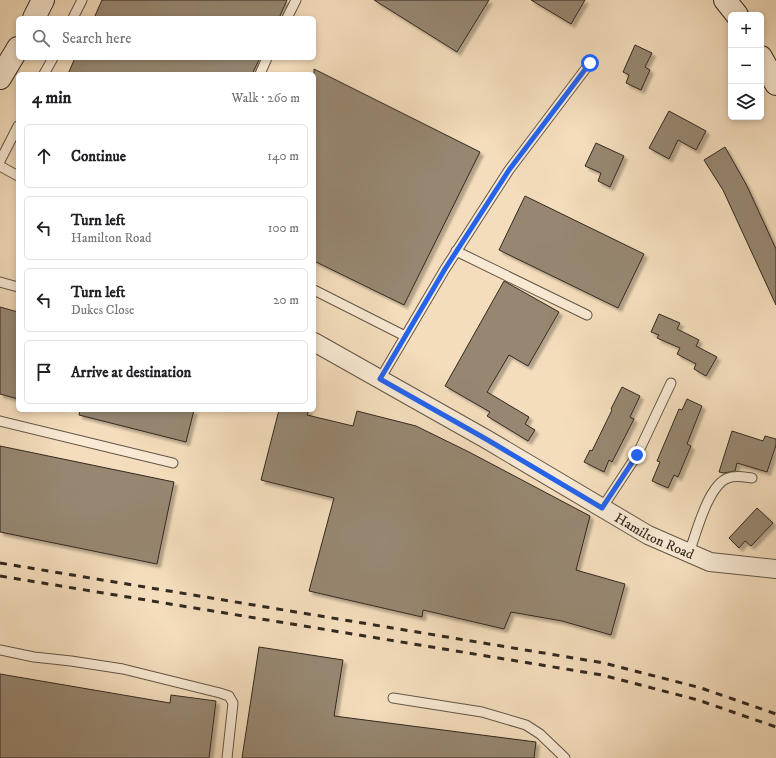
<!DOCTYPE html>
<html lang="en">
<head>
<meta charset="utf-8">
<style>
	:root { --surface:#fff; --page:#f2f2f2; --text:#202124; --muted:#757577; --line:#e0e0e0 }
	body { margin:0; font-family:"IM FELL DW Pica",serif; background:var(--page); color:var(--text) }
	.controls { position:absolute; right:12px; top:12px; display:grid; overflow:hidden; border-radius:6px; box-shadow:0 2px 6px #0003 }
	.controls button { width:36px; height:36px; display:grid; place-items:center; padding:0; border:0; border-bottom:1px solid var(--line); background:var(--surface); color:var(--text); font:20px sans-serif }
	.stop { position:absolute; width:12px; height:12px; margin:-9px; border:3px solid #2563eb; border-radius:50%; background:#fff }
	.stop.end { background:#2563eb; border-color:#fff; box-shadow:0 1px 4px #0008 }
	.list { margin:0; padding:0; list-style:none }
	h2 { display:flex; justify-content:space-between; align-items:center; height:52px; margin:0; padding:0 16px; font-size:17px }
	h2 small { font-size:13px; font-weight:400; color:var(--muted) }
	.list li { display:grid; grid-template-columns:26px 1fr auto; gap:12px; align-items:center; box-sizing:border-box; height:64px; margin:0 8px 8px; padding:0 8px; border:1px solid var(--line); border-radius:6px }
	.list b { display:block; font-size:15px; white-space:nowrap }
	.list p { margin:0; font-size:13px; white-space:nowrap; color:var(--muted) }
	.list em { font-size:13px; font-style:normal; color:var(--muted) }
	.icon { flex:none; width:22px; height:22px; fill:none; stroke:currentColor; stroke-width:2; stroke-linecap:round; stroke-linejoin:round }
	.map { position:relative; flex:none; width:776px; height:758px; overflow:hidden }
	.search { position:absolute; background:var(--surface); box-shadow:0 2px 6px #0003; left:16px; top:16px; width:300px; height:44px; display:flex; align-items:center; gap:10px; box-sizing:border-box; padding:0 14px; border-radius:6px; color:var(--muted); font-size:15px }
	.panel { position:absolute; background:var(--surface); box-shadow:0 2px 6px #0003; left:16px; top:72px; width:300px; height:340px; border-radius:6px }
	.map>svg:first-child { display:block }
</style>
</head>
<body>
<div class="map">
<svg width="776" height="758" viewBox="0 0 776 758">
	<defs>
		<filter id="shadow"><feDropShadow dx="3.5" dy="3.5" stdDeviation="1" flood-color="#0004"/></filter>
	</defs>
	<rect width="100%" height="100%" fill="#f4ddbc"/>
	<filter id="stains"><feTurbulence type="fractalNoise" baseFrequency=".005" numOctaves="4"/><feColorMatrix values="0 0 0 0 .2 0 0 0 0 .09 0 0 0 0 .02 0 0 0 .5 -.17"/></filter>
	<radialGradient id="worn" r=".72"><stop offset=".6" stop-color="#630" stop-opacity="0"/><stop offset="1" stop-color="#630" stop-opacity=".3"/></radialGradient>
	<!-- building -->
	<path fill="#978771" stroke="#332920" filter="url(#shadow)" d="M102,0H287L279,18H94Z
		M374,0H489L457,52Z
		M531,0H585L571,24Z
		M635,45L652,53L645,67L650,70L641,90L626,83L629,75L623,72Z
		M75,58H260L252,74H68Z
		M314,69L480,152L404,305L314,261Z
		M669,111L706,131L696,150L678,140L669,159L649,148Z
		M596,143L624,156L610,187L598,181L601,173L585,166Z
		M725,147L747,186L776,249V305L723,190L704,160Z
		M525,196L644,254L618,308L499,250Z
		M504,281L559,312L528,366L509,355L487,392L529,417L525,424L535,430L528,441L487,416L490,412L445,386Z
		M0,307L18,312V399L0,394Z
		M659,314L680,323L677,329L699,340L696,346L717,357L706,376L694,369L696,364L677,354L680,348L657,338L659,335L651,332Z
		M622,387L640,396L630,417L634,419L612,462L609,460L604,472L584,462L590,450L592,451L612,410L611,409Z
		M687,399L702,406L687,444L691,446L678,477L674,475L668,488L652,481L660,462L657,461L679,409L682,410Z
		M80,410H194L186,442L79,415Z
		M279,410H309L307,415L353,426L357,411L416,426L469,452L590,516L576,570L625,584L611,635L562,621L511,612L504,629L423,610L422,617L309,591L334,498L261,480Z
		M732,431L763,441L765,436L776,439V445L767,472L737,463L735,471L724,473L719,472Z
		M0,446L174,482L157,564L0,532Z
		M757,508L773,523L751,546L745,541L739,548L729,538Z
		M259,647L343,660L334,716L536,742L534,758H242Z
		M0,674L170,703L171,695L216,701L209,758H0Z"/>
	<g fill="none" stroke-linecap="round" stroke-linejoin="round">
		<defs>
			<path id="service" d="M73,18L82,0
				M287,18L296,0
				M44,74L53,58
				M260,74L267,58
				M0,161L18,126
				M0,166L18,176
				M456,251L587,315
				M0,282L18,287
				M314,290L405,336
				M380,379L445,269L509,170L590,63
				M0,421L173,463
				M602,508L637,455L671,383
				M689,553C696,534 708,485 728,478C736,475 744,477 752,478
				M0,650L34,657L71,661L123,669L220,693L229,696L233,703L227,758
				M393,698L482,712L526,725L540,734L565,758"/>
			<g id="minor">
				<path id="s1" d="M314,342L486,439L648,535L710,562L776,569"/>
			</g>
			<path id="secondary" d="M725,0L737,15
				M34,18L43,0
				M761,57L776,84
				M0,78L18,48"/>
		</defs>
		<!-- service casing -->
		<use href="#service" stroke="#635647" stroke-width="11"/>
		<!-- minor casing -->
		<use href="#minor" stroke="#635647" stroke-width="20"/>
		<!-- secondary casing -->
		<use href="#secondary" stroke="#332920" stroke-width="24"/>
		<!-- service -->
		<use href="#service" stroke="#f8e9d3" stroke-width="9"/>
		<!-- minor -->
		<use href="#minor" stroke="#f8e9d3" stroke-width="18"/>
		<!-- secondary -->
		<use href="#secondary" stroke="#f8e9d3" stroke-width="22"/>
		<!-- rail -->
		<path stroke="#332920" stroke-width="3" stroke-dasharray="7 7" stroke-linecap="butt" d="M0,563L604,663L701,688L776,714
			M0,576L602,675L698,700L776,727"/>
	</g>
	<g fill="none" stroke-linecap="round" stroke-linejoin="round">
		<!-- route -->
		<path stroke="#2563eb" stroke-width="5" d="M590,63L509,170L445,269L380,379L486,439L602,508L637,455"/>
	</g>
	<g text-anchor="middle" stroke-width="3" stroke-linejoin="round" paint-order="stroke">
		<!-- street labels -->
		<g font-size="14" fill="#332920" stroke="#f8e9d3">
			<text dy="5" stroke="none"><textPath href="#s1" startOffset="392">Hamilton Road</textPath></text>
		</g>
	</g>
	<rect width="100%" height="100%" filter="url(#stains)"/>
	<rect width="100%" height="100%" fill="url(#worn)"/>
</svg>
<div class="controls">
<button>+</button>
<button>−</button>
<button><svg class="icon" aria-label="layers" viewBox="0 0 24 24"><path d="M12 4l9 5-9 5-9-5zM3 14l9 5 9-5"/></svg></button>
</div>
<div class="stop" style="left:590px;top:63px"></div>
<div class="stop end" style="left:637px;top:455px"></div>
<div class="search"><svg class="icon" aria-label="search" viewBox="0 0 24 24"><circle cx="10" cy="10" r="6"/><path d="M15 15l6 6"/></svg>Search here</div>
<section class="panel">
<h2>4 min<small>Walk · 260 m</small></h2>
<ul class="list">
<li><svg class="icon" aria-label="ahead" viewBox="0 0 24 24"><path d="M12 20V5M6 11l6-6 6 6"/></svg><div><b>Continue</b></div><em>140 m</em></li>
<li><svg class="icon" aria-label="left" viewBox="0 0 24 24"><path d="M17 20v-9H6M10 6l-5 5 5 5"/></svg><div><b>Turn left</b><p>Hamilton Road</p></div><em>100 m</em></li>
<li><svg class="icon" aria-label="left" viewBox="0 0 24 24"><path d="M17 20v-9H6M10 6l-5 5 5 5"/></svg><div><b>Turn left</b><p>Dukes Close</p></div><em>20 m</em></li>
<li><svg class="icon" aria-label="arrive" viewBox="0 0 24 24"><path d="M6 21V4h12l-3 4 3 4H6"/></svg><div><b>Arrive at destination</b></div></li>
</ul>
</section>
</div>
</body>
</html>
